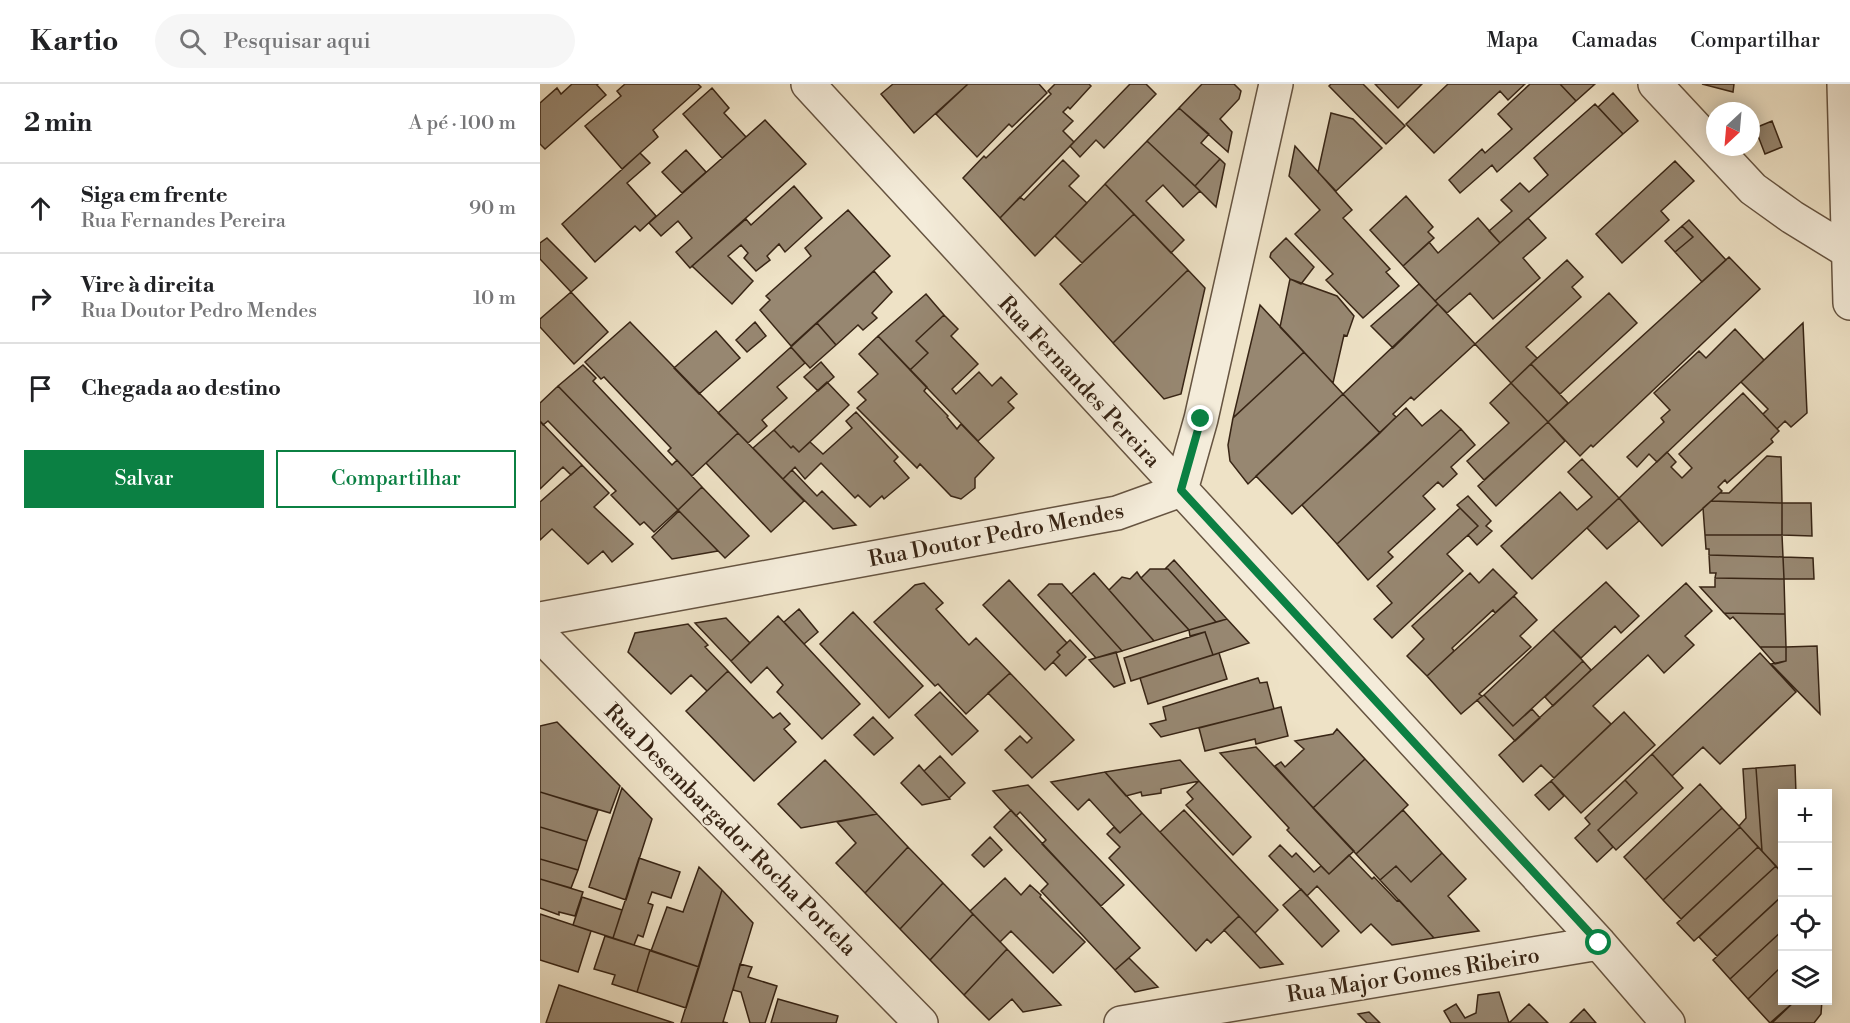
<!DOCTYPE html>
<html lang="pt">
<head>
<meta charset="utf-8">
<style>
	:root { --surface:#fff; --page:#f6f6f6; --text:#202124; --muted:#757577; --line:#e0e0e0; --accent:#0b8043 }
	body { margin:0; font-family:"Libre Bodoni",serif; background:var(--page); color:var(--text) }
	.controls { position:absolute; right:18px; bottom:18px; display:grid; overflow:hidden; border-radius:0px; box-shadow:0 3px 15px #0003 }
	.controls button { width:54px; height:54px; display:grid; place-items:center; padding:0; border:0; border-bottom:2px solid var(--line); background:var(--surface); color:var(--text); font:30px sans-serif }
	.compass { position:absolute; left:1166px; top:18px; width:54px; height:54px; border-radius:50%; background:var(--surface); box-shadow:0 3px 15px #0003; rotate:206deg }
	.stop { position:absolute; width:18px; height:18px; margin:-14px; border:4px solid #0b8043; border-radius:50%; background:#fff }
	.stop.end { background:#0b8043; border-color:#fff; box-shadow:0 2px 6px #0008 }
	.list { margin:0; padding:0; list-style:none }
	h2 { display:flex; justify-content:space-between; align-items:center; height:78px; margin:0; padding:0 24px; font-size:26px }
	h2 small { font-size:20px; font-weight:400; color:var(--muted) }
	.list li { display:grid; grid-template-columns:39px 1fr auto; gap:18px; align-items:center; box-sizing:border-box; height:90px; padding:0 24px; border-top:2px solid var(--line) }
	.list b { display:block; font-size:22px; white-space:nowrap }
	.list p { margin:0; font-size:20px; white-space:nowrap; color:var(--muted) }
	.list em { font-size:20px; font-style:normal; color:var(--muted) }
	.actions { display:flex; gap:12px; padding:18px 24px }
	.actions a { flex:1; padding:14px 0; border:2px solid var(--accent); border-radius:0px; text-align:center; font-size:21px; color:var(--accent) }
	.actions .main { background:var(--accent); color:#fff }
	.icon { flex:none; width:33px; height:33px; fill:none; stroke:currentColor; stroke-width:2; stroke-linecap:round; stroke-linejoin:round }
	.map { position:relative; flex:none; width:1310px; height:939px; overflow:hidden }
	header { display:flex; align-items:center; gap:36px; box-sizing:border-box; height:84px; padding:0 30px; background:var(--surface); border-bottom:2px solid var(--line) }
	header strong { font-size:28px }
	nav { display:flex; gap:33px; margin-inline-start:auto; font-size:21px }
	.search { width:420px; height:54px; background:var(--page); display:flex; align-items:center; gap:15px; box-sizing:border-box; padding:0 21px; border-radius:33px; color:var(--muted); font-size:22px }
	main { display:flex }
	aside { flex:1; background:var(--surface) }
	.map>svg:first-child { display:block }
</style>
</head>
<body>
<header>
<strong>Kartio</strong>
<div class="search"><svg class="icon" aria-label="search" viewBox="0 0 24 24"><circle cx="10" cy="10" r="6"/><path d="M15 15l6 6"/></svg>Pesquisar aqui</div>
<nav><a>Mapa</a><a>Camadas</a><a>Compartilhar</a></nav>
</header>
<main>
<aside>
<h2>2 min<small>A pé · 100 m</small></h2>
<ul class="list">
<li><svg class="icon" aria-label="ahead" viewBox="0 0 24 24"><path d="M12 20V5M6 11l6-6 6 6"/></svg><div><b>Siga em frente</b><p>Rua Fernandes Pereira</p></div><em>90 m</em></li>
<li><svg class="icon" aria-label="right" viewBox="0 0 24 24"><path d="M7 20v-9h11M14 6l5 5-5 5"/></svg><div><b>Vire à direita</b><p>Rua Doutor Pedro Mendes</p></div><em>10 m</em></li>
<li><svg class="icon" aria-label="arrive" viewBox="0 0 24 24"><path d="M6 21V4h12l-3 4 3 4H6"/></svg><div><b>Chegada ao destino</b></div></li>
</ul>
<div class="actions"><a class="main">Salvar</a><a>Compartilhar</a></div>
</aside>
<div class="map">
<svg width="1310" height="939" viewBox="0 0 1310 939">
	<rect width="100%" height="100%" fill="#eee2c6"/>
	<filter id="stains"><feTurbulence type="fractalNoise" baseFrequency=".00333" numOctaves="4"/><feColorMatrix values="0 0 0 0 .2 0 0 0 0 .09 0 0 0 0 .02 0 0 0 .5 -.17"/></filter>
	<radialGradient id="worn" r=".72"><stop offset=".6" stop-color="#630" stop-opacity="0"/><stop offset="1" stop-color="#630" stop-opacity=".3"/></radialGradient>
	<!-- building -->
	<path fill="#978771" stroke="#382515" stroke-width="1.5" d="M32,0H58L57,1L66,11L5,65L0,60V19L17,4L21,10Z
		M85,0H158L161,3L113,46L118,53L82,85L45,42L81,12L77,7Z
		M353,0H428L374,49L341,10Z
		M428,0H499L507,9L472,43L469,40L437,73L396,30Z
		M515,0H549L551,2L530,25L528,23L523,28L533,37L523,47L534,58L460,134L423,94L444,72L446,74L511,10L508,7Z
		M590,0H606L616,10L564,64L556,56L540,73L530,62Z
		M662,0H694L701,7L699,15L680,35L692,48L688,68L639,24Z
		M791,0H823L865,42L846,60L789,2Z
		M835,0H882L858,24Z
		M908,0H985L968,16L960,7L894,69L866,40Z
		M990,0H1020L1036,17L957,88L952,81L920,109L909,96L942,65L945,69L972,45L958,30Z
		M1020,0H1055L1036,17Z
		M1162,0H1194L1193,8Z
		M172,4L189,24L184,29L206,53L182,74L143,30Z
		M1073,9L1098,37L1083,50L1058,23Z
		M1055,20L1083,50L960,159L949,147L972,127L961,116L980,99L989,108L1008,91L994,74Z
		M639,24L669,50L661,59L680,75L655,102L607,57Z
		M791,29L813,35L842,64L796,107L778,88Z
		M225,36L266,80L150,184L136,168L152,154L138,137L121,152L109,139Z
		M1232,37L1242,63L1225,70L1215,44Z
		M607,57L660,107L643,123L623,101L606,117L644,156L631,169L565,100Z
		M755,62L812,126L803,134L850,185L846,188L859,202L823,234L786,196L793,190L755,150L780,126L749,92Z
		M146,66L166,88L142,109L122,88Z
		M100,69L110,79L87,99L116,132L100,147L95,142L55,178L22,140Z
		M680,75L685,80L676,123L655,102Z
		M523,76L539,92L529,102L547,119L495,172L460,134L480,113L484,116Z
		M1135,77L1154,97L1121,127L1129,136L1082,179L1056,150Z
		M565,100L594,130L542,179L515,152Z
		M254,102L282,134L245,168L239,160L227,172L230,176L216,187L204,174L208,169L201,161L188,172L213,197L192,220L152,182L206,135L211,141Z
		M866,112L893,143L888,148L894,154L863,182L830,146Z
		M308,126L350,172L251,262L220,226L230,216L226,212L271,172L265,164Z
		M594,130L648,186L573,259L520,200Z
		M938,134L960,159L895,217L863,182L889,158L898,169Z
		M988,134L1006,154L983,174L1000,194L953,235L930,209L907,229L895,217Z
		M1149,136L1186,176L1162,198L1135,168L1153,153L1142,142Z
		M1142,142L1153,153L1135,168L1125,157Z
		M7,154L47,194L31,208L0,175V159Z
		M746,154L774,183L761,200L750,195L730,173L731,169Z
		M1189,173L1220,205L1053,363L1051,361L1040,372L1008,338Z
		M1027,176L1043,193L1032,203L1041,213L986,263L997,274L971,299L935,260Z
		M648,186L665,204L641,310L624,315L573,259Z
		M334,187L352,208L332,229L337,234L323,246L318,241L296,261L277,239Z
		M750,195L797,212L814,232L807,252L804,251L793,299L740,243Z
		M879,200L898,220L853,264L831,242Z
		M31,208L68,248L34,280L0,243V235Z
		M1069,209L1097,239L1020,310L991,280Z
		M386,210L404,231L376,257L388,269L370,286L338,252Z
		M898,220L935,260L874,316L871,313L853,330L856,333L840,349L803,310Z
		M720,221L764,268L693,334Z
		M404,231L418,245L411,252L438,280L412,305L416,310L439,288L452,302L461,293L477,310L468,318L474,324L438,357L370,286L388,269L376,257Z
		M90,238L198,349L152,392L128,367L131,364L64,293L61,295L45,278Z
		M215,238L226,252L207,268L196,256Z
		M277,239L296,261L270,284L251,263Z
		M1263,239L1267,329L1251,343L1245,337L1237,345L1223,330L1228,325L1201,298Z
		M1195,245L1224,276L1117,378L1109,370L1097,383L1087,373L1124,338L1121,334L1130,326L1114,309L1159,267L1166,274Z
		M176,247L200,274L159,310L134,284Z
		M338,252L387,303L384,307L408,332L407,333L417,345L421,340L454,374L435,394V404L421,415L411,412L380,380L377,384L317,324L326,316L318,308L338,290L319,270Z
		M251,263L265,279L237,303L247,314L222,336L227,342L208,359L178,329Z
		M764,268L803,310L708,400L690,377L688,361L693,334Z
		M281,278L294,293L278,307L264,293Z
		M991,280L1028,319L1008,338L971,299Z
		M43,281L56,294L53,297L132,381L137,376L162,403L138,426L18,302Z
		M287,298L309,321L259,368L253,362L251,364L234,346Z
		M971,299L1008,338L944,396L927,377L969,339L950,319Z
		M18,302L138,426L114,448L104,438L100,441L71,411L76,407L8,337L3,341L0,337V319Z
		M1203,309L1239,347L1231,355L1233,358L1187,399L1185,396L1178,403L1182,407L1122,462L1079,414L1127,368L1136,378L1131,383L1142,394L1152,384L1139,370Z
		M803,310L840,349L752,430L716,392Z
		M866,324L882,342L901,326L921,345L797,460L762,421Z
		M316,328L358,373L354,377L369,394L344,415L342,412L330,423L318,411L315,414L281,379L265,395L255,383L243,395L213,364L234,346L251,364L253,362L259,368L270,358L283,370L312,344L306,337Z
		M0,337L42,381L31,391L23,383L0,405Z
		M1008,338L1025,357L956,422L938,402Z
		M921,345L935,361L911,383L917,390L903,403L898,398L883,412L895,425L848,468L853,473L828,496L797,460Z
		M198,349L264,417L231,448L166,379Z
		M1227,372L1241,373L1242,419L1171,417L1180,409H1189Z
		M1042,375L1079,414L992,495L961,462L1020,408L1037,426L1052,413L1028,388Z
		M42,381L69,409L54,423L93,460L72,478L63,467L48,480L12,445L0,456V418Z
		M252,386L277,412L282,407L316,441L293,445L243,395Z
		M162,403L209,452L185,474L138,426Z
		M928,412L951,437L946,442L952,447L937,461L928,451L938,442L917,421Z
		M1079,414L1099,437L1067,465L1047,444Z
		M1171,417L1242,419V451H1165L1163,424Z
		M1242,419H1271L1272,452L1242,451Z
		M920,424L938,442L907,470L923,487L852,554L834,535L852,519L837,502Z
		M139,427L178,467L132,475L112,453Z
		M1165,451H1242L1243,473L1169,471V465H1166Z
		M1169,471L1243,473L1244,495L1175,494L1176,489H1170Z
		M1243,473L1273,474L1274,495H1244Z
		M634,476L687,535L676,538L628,485H625Z
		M610,485H628L676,538L649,546L601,494Z
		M953,485L977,509L955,529L953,526L912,564L914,567L887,592L867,572L884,555L872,542L930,489L939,499Z
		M597,488L601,494L649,546L614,557L569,506L582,493L590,495Z
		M554,489L614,557L582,567L531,510Z
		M1175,494L1244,495L1245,530L1184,529L1160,503H1175Z
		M469,496L527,559L517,568L520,571L505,586L443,521Z
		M1066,498L1099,532L1081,549L1075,542L1041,574L1013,546Z
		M384,499L403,519L396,525L429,561L436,554L470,589L426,630L398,600L395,602L334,538L375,501Z
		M1146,499L1172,527L1145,552L1154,561L1124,589L1108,571L1053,622L1071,640L1014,694L1001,681L983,698L959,671Z
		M509,500H522L582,567L556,574L498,511Z
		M974,512L997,536L980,552L991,563L939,610L942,612L921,630L887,592Z
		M259,525L278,548L264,560L244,538Z
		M313,528L383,602L349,634L280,560Z
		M1184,529L1245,530L1246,563H1220L1193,533L1190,535Z
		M238,532L320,620L282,655L237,608L243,601L227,583L211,599L191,577Z
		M186,534L210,559L191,577L155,539Z
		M687,535L709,559L673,571L665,548L650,552L649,546Z
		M148,540L168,561L165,563L188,587L167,607L151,591L131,610L88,568L95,549Z
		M1013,546L1043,577L973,642L944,611Z
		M665,548L673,571L591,597L584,574Z
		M530,556L546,573L526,592L513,578L520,571L517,568Z
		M1277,562L1280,630L1231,580L1246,577V563Z
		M1220,563H1246V577L1235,580Z
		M576,568L585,599L574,603L549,576Z
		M679,569L687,595L608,620L600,594Z
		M1220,569L1256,608L1180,680L1163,663L1132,692L1112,670Z
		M1043,577L1051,586L1013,622L1005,613Z
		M188,587L233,634L240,629L250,640L244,645L256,658L214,697L146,627Z
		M470,589L534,656L492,694L465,666L480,652L487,659L492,654L448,609Z
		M718,594L720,599L727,598L734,625L621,653L610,640L626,636L623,623Z
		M400,608L438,647L412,671L375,631Z
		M944,611L973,642L992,625L1000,634L975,657L937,616Z
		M741,623L748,652L716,660L715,655L665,667L659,644Z
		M1084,628L1115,661L1041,729L1011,697Z
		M333,633L353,654L334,671L314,651Z
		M17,638L80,702L70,729L0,708V642Z
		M797,645L825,675L773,724L735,682L741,678L745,683L764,665L755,657L793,650Z
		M716,663L814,767L789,790L747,746L749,744L680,669Z
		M1112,670L1143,704L1076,766L1058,746L1097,709L1085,696Z
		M400,672L425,699L409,714L384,687Z
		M825,675L868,721L816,770L773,724Z
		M285,676L320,712L337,730L261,744L238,720Z
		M640,676L659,697L621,705V709L602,712L601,708L586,712L565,688Z
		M379,681L384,687L410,715L382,721L361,699Z
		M1255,681L1256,710H1242V789L1222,767L1216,684Z
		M1216,684L1222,767L1199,742L1206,734L1203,685Z
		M565,688L602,729L580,749L549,715L538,726L511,698Z
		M1085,696L1097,709L1058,746L1073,763L1057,778L1035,754L1050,740L1045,734Z
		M659,697L711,753L693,771L646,721L653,715L647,708Z
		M1011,697L1024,712L1009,726L995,711Z
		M1160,700L1182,724L1105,796L1084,773Z
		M488,701L584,801L561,822L502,760L506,756L480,728L476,732L453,707Z
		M82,704L112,735L86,816L49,803Z
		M0,708L58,726L47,757L0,743Z
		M1182,724L1200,743L1123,816L1105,796Z
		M471,726L600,864L575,886L501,807L508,800L454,743Z
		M644,726L738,826L715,849L620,748Z
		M863,726L902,769L871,798L856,782L840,796L816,770Z
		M602,729L699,832L671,859L667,855L656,867L569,774L580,763L567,750L574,743L580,749Z
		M337,730L368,763L325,809L296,779L316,759L297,738Z
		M0,743L47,757L38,786L0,775Z
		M1200,743L1218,763L1141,835L1123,816Z
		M450,753L462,766L444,783L432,771Z
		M740,761L752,773L756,769L774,788L781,782L789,790L809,771L832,795L834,793L857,817L859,816L894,854L852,861L831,840L821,849L777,802L767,812L729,772Z
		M368,763L403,799L360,845L325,809Z
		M1218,763L1236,782L1154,857L1137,839Z
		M902,769L926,795L908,812L939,847L894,854L840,796L856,782L871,798Z
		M99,774L140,788L131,814L112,808L108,819L113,821L103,853L98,851L94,861L73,854Z
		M0,775L38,786L31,804L0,795Z
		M1236,782L1242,789V812L1177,872L1159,853Z
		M159,783L182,806L159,883L111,867L127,823L143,828Z
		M465,794L481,811L490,801L501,811L500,813L545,858L513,889L471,847L460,858L430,827Z
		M0,795L43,808L35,832L19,828V831L0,824Z
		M403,799L433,830L390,876L360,845Z
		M761,805L799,847L782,863L743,821Z
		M182,806L213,839L183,938L188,939H141Z
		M1242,812V847L1190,895L1173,876Z
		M42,813L82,826L73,854L33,841Z
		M0,830L51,847L38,888L0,876Z
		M433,830L467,865L424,911L390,876Z
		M699,832L715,849L743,880L720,884L684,846Z
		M1242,847V882L1208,915L1190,895Z
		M65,852L110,866L97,908L72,900L75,891L54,885Z
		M467,865L521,921L483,928L472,915L449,936L424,911Z
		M110,866L159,883L146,924L97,908Z
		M589,874L618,903L595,908L575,886Z
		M200,880L212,883L208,893L237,902L225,939H210L201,908L193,906Z
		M1242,882V916H1256L1230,939L1208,915Z
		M19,901L134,939H6Z
		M959,908L969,939H911L904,927L916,920L925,934L936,929L938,911Z
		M238,915L298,932L296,939H231Z
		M1256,916H1282L1281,930L1274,939H1232Z
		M989,920L1008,939H969Z
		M1044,925L1056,939H1030Z
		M829,928L840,939H827L818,930Z"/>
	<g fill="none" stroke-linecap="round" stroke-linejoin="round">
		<defs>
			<path id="minor" d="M268,0L1059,859L1128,939
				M1115,0L1213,105L1252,133L1309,168
				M0,535L577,429L641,406L661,335L736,0
				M0,551L381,939
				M581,939L1059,859"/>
			<path id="tertiary" d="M1304,0L1310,219"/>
		</defs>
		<!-- minor casing -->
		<use href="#minor" stroke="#665441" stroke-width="36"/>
		<!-- tertiary casing -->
		<use href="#tertiary" stroke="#665441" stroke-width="36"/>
		<!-- minor -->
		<use href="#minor" stroke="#f4ecda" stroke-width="33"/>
		<!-- tertiary -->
		<use href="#tertiary" stroke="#f4ecda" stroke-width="33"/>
	</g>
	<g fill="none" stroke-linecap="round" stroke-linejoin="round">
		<!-- route -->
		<path stroke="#0b8043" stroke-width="8" d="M661,335L641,406L1059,859"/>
	</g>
	<g text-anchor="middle" stroke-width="4.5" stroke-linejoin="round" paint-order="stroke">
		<!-- street labels -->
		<g font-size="22" fill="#382515" stroke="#f4ecda">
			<text transform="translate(540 297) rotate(47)" y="8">Rua Fernandes Pereira</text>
			<text transform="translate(456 450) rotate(-11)" y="8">Rua Doutor Pedro Mendes</text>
			<text transform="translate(191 745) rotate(45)" y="8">Rua Desembargador Rocha Portela</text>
			<text transform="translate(873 890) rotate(-9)" y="8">Rua Major Gomes Ribeiro</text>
		</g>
	</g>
	<rect width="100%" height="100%" filter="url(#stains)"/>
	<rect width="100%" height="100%" fill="url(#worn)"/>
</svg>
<div class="controls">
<button>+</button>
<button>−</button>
<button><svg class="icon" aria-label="locate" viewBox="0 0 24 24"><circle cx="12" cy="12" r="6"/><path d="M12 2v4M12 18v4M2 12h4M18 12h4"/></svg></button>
<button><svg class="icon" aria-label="layers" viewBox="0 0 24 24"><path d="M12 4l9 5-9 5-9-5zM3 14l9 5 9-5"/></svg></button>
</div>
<svg class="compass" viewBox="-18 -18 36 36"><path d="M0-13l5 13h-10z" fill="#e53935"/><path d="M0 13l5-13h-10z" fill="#757577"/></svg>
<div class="stop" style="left:1059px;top:859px"></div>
<div class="stop end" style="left:661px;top:335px"></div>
</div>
</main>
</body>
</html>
